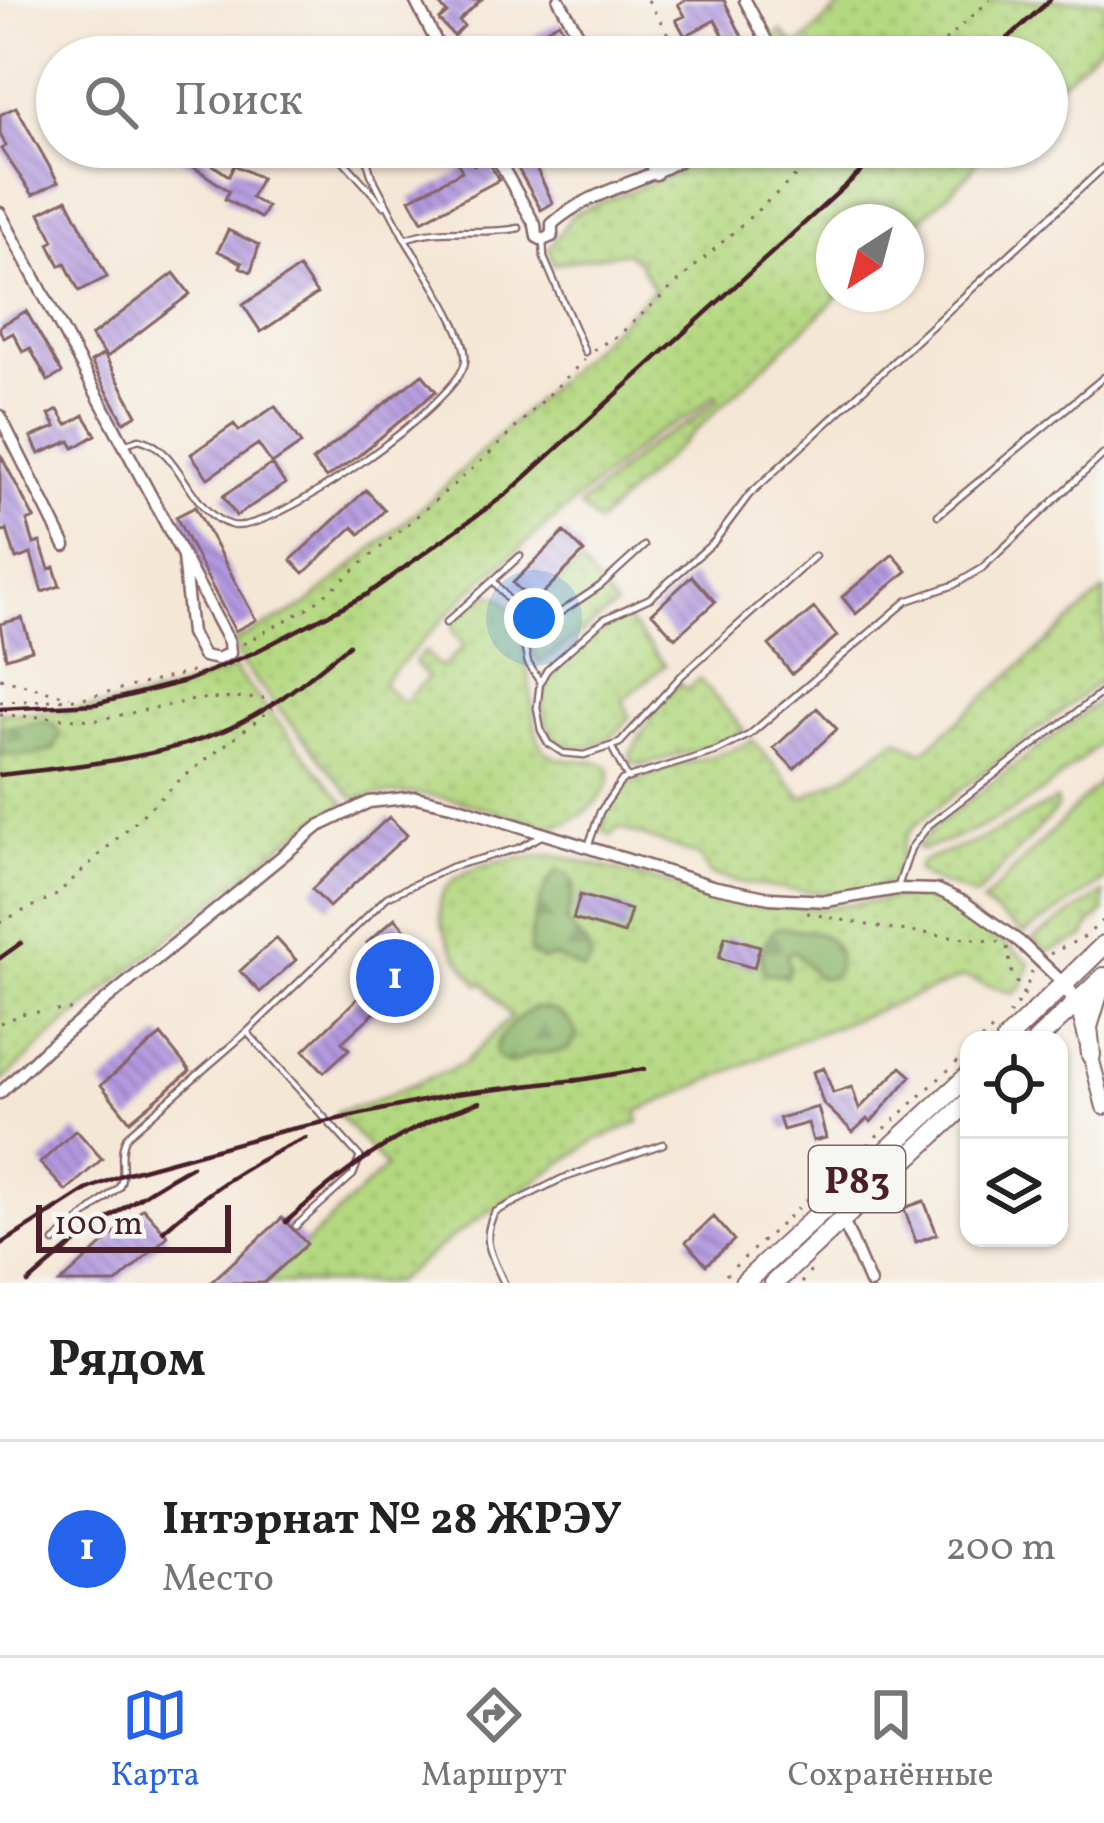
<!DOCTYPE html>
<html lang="ru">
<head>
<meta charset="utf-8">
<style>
	:root { --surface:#fff; --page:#f2f2f2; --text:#222; --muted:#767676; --line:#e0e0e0; --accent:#2563eb }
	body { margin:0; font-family:Vollkorn,serif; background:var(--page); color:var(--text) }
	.controls { position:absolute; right:36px; bottom:36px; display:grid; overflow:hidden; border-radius:24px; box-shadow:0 3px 9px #0004 }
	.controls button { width:108px; height:108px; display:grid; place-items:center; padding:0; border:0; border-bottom:3px solid var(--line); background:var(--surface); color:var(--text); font:60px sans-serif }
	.compass { position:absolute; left:816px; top:204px; width:108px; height:108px; border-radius:50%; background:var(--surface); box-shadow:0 3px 9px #0004; rotate:216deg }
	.scale { position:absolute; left:36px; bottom:30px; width:195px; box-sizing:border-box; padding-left:12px; border:6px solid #4a1f2b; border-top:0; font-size:33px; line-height:42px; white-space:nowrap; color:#4a1f2b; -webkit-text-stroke:9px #f6f6f2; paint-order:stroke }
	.you { position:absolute; left:534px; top:618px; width:42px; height:42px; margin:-30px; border:9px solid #fff; border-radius:50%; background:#1a73e8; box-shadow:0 0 0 18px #1a73e833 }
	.badge { display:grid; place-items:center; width:78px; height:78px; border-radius:50%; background:var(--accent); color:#fff; font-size:39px; font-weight:700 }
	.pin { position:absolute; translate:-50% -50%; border:6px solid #fff; box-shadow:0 3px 12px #0006 }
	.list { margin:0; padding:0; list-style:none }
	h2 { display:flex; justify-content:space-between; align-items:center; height:156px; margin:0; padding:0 48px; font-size:51px }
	h2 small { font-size:39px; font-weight:400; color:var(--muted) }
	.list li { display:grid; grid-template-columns:78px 1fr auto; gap:36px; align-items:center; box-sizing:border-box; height:216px; padding:0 48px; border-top:3px solid var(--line) }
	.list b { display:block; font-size:45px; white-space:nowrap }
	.list p { margin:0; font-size:39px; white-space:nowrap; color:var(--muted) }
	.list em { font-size:39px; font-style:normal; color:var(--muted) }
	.icon { flex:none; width:66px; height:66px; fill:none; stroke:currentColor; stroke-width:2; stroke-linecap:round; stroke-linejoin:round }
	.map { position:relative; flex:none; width:1104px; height:1283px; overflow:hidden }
	.search { position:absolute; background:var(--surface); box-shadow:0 3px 9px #0004; left:36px; right:36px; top:36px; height:132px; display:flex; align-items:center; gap:30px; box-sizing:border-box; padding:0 42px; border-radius:66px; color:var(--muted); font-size:45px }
	.sheet { height:372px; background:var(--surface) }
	nav { display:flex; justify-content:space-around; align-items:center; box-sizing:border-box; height:168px; border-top:3px solid var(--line); background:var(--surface); font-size:33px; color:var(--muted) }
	nav a { display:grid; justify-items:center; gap:6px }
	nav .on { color:var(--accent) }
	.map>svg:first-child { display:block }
</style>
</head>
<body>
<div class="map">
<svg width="1104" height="1283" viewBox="0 0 1104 1283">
	<defs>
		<pattern id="grass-dots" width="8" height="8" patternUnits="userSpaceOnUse" patternTransform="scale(3)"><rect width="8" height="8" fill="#b4d880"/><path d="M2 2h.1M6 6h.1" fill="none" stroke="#9cb96f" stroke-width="1.8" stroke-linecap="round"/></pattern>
		<pattern id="forest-firs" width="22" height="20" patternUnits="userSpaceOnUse" patternTransform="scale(3)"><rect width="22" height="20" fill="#8fb86e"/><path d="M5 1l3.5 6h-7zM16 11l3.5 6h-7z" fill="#77955b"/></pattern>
		<pattern id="building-back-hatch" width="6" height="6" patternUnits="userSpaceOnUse" patternTransform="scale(3)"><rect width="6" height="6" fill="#b399e0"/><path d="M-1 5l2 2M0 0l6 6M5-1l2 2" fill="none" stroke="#947cb6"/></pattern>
	</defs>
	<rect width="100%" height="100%" fill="#f6f6f2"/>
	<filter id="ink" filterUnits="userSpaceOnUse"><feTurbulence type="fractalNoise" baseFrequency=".00833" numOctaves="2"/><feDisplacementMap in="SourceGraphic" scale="24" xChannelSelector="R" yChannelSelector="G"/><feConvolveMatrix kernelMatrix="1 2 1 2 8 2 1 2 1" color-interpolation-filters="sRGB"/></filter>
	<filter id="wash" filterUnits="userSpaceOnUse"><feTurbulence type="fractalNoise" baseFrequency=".004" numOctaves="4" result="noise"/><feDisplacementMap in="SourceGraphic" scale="48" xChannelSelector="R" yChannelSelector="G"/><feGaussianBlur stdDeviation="2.7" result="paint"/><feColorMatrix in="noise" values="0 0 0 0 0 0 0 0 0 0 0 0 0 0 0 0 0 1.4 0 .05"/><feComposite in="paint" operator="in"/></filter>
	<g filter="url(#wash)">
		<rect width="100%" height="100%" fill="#f5e7d6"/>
		<!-- grass -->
		<path fill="url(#grass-dots)" stroke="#7f7c56" stroke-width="3" d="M847,0H1104V42L1047,95V57H783L774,37L781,31L797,47Z
			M713,147H991L976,161L970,173L906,233V222H834V294H841L597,523L580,506L653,442L692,421L718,399L715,395L691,415L653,435L470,591L382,683L402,703L428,678L414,662L425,652L441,668L464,646L453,632V623C461,615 470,603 481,598C533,575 526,724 542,747C559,771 592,751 610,769C612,795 579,823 554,826C481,812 431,780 354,799L241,663L234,642L306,605L426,504L654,289L638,261L626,252L553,264L549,248L574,213L671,175Z
			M580,563L616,607C597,618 554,659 538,662L534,656L530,610Z
			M1104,591V678L915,825C895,848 905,862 895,876C873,908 742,886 710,874L699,856L618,827L612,835L602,830C606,761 707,769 752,740L803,798L850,773L897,739L923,752Z
			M624,616L665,665L623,700L630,716C596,770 528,751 546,682L579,645Z
			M233,668L345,803L307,825L273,852L65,1024L0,1083V712C81,715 159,701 233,668Z
			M699,679L744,730L720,743L643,765L632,763L630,755L651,717L679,683L686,690Z
			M1104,697V739C1044,795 1001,825 922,850L917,848L932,829Z
			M1104,778V881L1024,934L982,903Z
			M1056,800L1057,809L975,897C957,885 930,885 917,869L921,862L978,841Z
			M555,855L759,906L817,908L914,896L937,897L960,908L1030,963L1022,986L1014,994L964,977L805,1038L637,1112L639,1122L596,1140L455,1235L394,1283H264L386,1167L336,1112L367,1104L463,1064L511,1017L483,982L479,985C397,886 453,862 555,855Z
			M1104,893V912L1091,923L1084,937L1047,952L1031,940Z"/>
		<!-- forest -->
		<path fill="url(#forest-firs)" stroke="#6c6c4c" stroke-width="3" d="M42,722L51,723L61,734L54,749L37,755H0V728Z
			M557,871L568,874L575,884L566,922L588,947L591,961L584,971L556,957L543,960L530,953C529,930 541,887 557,871Z
			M779,927C811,931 849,933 836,973L828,978L817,977L794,950L787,954L790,968L785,976L765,973C756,958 764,935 779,927Z
			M534,1008C554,1008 572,1016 577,1037C565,1060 550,1049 529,1055C522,1058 516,1062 509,1064L497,1057L495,1050C498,1035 520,1014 534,1008Z"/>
		<g id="blocks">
			<!-- building -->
			<path fill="url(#building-back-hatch)" d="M446,0H481L459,21L464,26L454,36L439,20L447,13L440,5Z
				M685,0H724L752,57H717L712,48L726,40L715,20L685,36L676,20L685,16L678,4Z
				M559,22L578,57H547L535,35Z
				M16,107L58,182L33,195L1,149L6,146L0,134V115Z
				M450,147H465L474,165L486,158L499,180L422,221L410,199L462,171Z
				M506,147H526L553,203L541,210Z
				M189,149L229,176L234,165L261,178L251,198L267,207L261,218L225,199L229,191L182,159Z
				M67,199L107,277L79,291L65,263L60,266L49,244L54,241L40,213Z
				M228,230L259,245L251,272L240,267L242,263L218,251Z
				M299,268L317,294L261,332L243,305Z
				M174,273L190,294L107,357L91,336Z
				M26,311L62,373L48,381L30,348L23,352L13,333L4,338L0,331V326Z
				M104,354L137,415L124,422L91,362Z
				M422,374L436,391L357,457L326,478L312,461Z
				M275,406L301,444L272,464L258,444L208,478L191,454L234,424L239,431Z
				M58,410L67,425L84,415L96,435L74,448L70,441L39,454L31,437L56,427L49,415Z
				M0,454L34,518L27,521L34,544L40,542L49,569L54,567L60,586L42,592L31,554L16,559L7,530L0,533Z
				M272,464L285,484L236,516L223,496Z
				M366,490L385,510L360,534L353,527L304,573L291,560Z
				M195,507L256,620L235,631L176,517Z
				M564,532L584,552L533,603L513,583Z
				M893,554L907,571L856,614L842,597Z
				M692,576L715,602L675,638L652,613Z
				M814,608L837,636L792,674L769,645Z
				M22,618L32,650L6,658L0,624Z
				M817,708L837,729L794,769L774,748Z
				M389,817L407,835L329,907L312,889Z
				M580,895L631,910L624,934L573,919Z
				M395,918L436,965L419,981L415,976L342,1042L349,1049L324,1072L304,1050L389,968L367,943Z
				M725,936L760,946L754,968L719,958Z
				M276,938L296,960L260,992L240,971Z
				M161,1035L190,1071L130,1121L101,1085Z
				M901,1067L911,1076L871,1122L867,1119L853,1132L823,1103L813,1072L824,1068L833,1093L852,1087L859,1109Z
				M818,1107L826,1138L813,1141L808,1123L783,1130L779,1118Z
				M76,1130L102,1159L66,1191L40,1163Z
				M924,1201L937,1234L916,1242L904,1208Z
				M143,1208L168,1236L116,1283H60Z
				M714,1217L734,1240L706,1265L686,1242Z
				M282,1218L307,1244L264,1283H210Z"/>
		</g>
	</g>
	<g filter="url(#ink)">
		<use href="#blocks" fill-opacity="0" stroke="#866567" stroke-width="3"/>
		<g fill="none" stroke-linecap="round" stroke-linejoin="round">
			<defs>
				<path id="lane" d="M331,147L384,206
					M363,147L371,174L405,239
					M543,240L544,258L585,352
					M127,443L139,439C182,448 188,513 231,525C271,537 460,401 465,362C470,334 420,265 405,239C441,225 481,236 519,228
					M938,515L1104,377
					M815,556L681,676L620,743L584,755L563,753L548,743L541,730L537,708L540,682L547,670L604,619L650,598L714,542L749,495L1104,167
					M493,580L517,611L528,663L540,682
					M446,623L520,556
					M525,636L600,586L644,546
					M612,748L626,775
					M589,844L600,812L622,780L717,751L749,735L907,601L954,585L981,569L1104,454
					M897,889L911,848L929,825L1104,691
					M247,1032L360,1157L353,1175L296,1226
					M54,1242L119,1187C128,1169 116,1153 128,1135L247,1032L387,897L451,867L519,848L545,834
					M504,1283C492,1257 480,1239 495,1212L561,1179L663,1144"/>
				<path id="street" d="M415,0L444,57
					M559,0L591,57
					M745,0L775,57
					M491,147L535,225L537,237L543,240L552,236V224
					M641,147L656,174
					M0,213L229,642L230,653L218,659L203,656L191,633L183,557
					M552,224C595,186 654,182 700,147
					M0,416L65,546
					M0,1093L45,1050L319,826L369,802L416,797L455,806L712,886L770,898L826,901L897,889L938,890L964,902L1020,942L1064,984
					M842,1218L870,1283"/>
				<path id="secondary" d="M1064,984L1077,1003L1104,1107"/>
				<path id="highway" d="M1006,1040L1104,945
					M1037,1040L1104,977
					M1091,1055L1088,1027L1101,984
					M744,1283L969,1075
					M774,1283L969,1101"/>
			</defs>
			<!-- lane casing -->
			<use href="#lane" stroke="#866567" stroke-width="9"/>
			<!-- street casing -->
			<use href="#street" stroke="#866567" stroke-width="15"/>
			<!-- secondary casing -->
			<use href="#secondary" stroke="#866567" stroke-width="18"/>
			<!-- highway casing -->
			<use href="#highway" stroke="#866567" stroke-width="22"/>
			<!-- path -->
			<path stroke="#866567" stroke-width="3" stroke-dasharray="3 9" stroke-linecap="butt" d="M648,0L681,57
				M927,57L990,0
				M593,350L620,334L828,147
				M243,644L308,608L338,584L487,456L584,360
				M0,678L70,697
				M0,702L78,699L192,672
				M0,715L97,720L199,699L264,698
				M807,913L883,928L999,942
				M0,922L55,896L181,779L273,708
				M1007,947L1012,974L1024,995
				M1050,954L1084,937L1104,920
				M56,1011L78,1009
				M36,1012H44
				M1009,1015L1024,995L1032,971
				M0,1023L25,1013
				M981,1040L997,1025
				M717,1283L969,1051
				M801,1283L812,1270"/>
			<!-- lane -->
			<use href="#lane" stroke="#fff" stroke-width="4.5"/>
			<!-- street -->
			<use href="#street" stroke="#fff" stroke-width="10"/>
			<!-- secondary -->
			<use href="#secondary" stroke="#fff" stroke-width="14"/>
			<!-- highway -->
			<use href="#highway" stroke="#fff" stroke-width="18"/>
			<!-- rail -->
			<path stroke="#4a1f2b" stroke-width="4.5" d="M987,57L1050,0
				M0,709L96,704L186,681L253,653L366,595L508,493L888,147
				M0,775C73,766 149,760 218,733C267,714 309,678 349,645
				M0,958L21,943
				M573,1081L644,1069
				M286,1222C344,1170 404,1125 480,1102
				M163,1231C207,1191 252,1161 306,1138
				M0,1245L86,1190L124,1174L282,1131L455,1094L585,1079
				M28,1283C79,1237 132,1199 192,1166"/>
		</g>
	</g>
	<g text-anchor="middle" stroke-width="10" stroke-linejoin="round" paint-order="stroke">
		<!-- shield labels -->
		<rect fill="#f6f6f2" stroke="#7e6067" stroke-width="3" x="809" y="1146" width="96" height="66" rx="9"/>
		<g font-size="39" font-weight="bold" fill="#4a1f2b">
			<text x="857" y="1193">Р83</text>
		</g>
	</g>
</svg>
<div class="controls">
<button><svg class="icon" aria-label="locate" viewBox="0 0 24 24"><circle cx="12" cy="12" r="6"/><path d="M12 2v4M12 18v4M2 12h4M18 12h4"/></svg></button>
<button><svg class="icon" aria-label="layers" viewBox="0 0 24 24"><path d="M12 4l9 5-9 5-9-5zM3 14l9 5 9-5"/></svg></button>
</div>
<svg class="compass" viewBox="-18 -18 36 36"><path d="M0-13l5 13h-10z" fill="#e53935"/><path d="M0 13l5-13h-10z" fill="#767676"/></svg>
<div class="scale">100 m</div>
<div class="you"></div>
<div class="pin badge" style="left:395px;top:978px">1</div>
<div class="search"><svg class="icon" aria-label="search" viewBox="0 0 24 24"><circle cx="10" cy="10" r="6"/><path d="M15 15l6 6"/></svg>Поиск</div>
</div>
<section class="sheet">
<h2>Рядом<small></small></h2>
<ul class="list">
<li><span class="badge">1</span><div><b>Інтэрнат № 28 ЖРЭУ</b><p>Место</p></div><em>200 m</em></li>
</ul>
</section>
<nav>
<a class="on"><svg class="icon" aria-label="map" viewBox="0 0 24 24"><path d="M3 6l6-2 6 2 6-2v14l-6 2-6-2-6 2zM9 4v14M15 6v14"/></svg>Карта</a>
<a><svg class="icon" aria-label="directions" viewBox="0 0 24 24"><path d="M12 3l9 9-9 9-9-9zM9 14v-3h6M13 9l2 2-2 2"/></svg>Маршрут</a>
<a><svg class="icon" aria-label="saved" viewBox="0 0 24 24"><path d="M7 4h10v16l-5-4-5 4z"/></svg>Сохранённые</a>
</nav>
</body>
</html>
